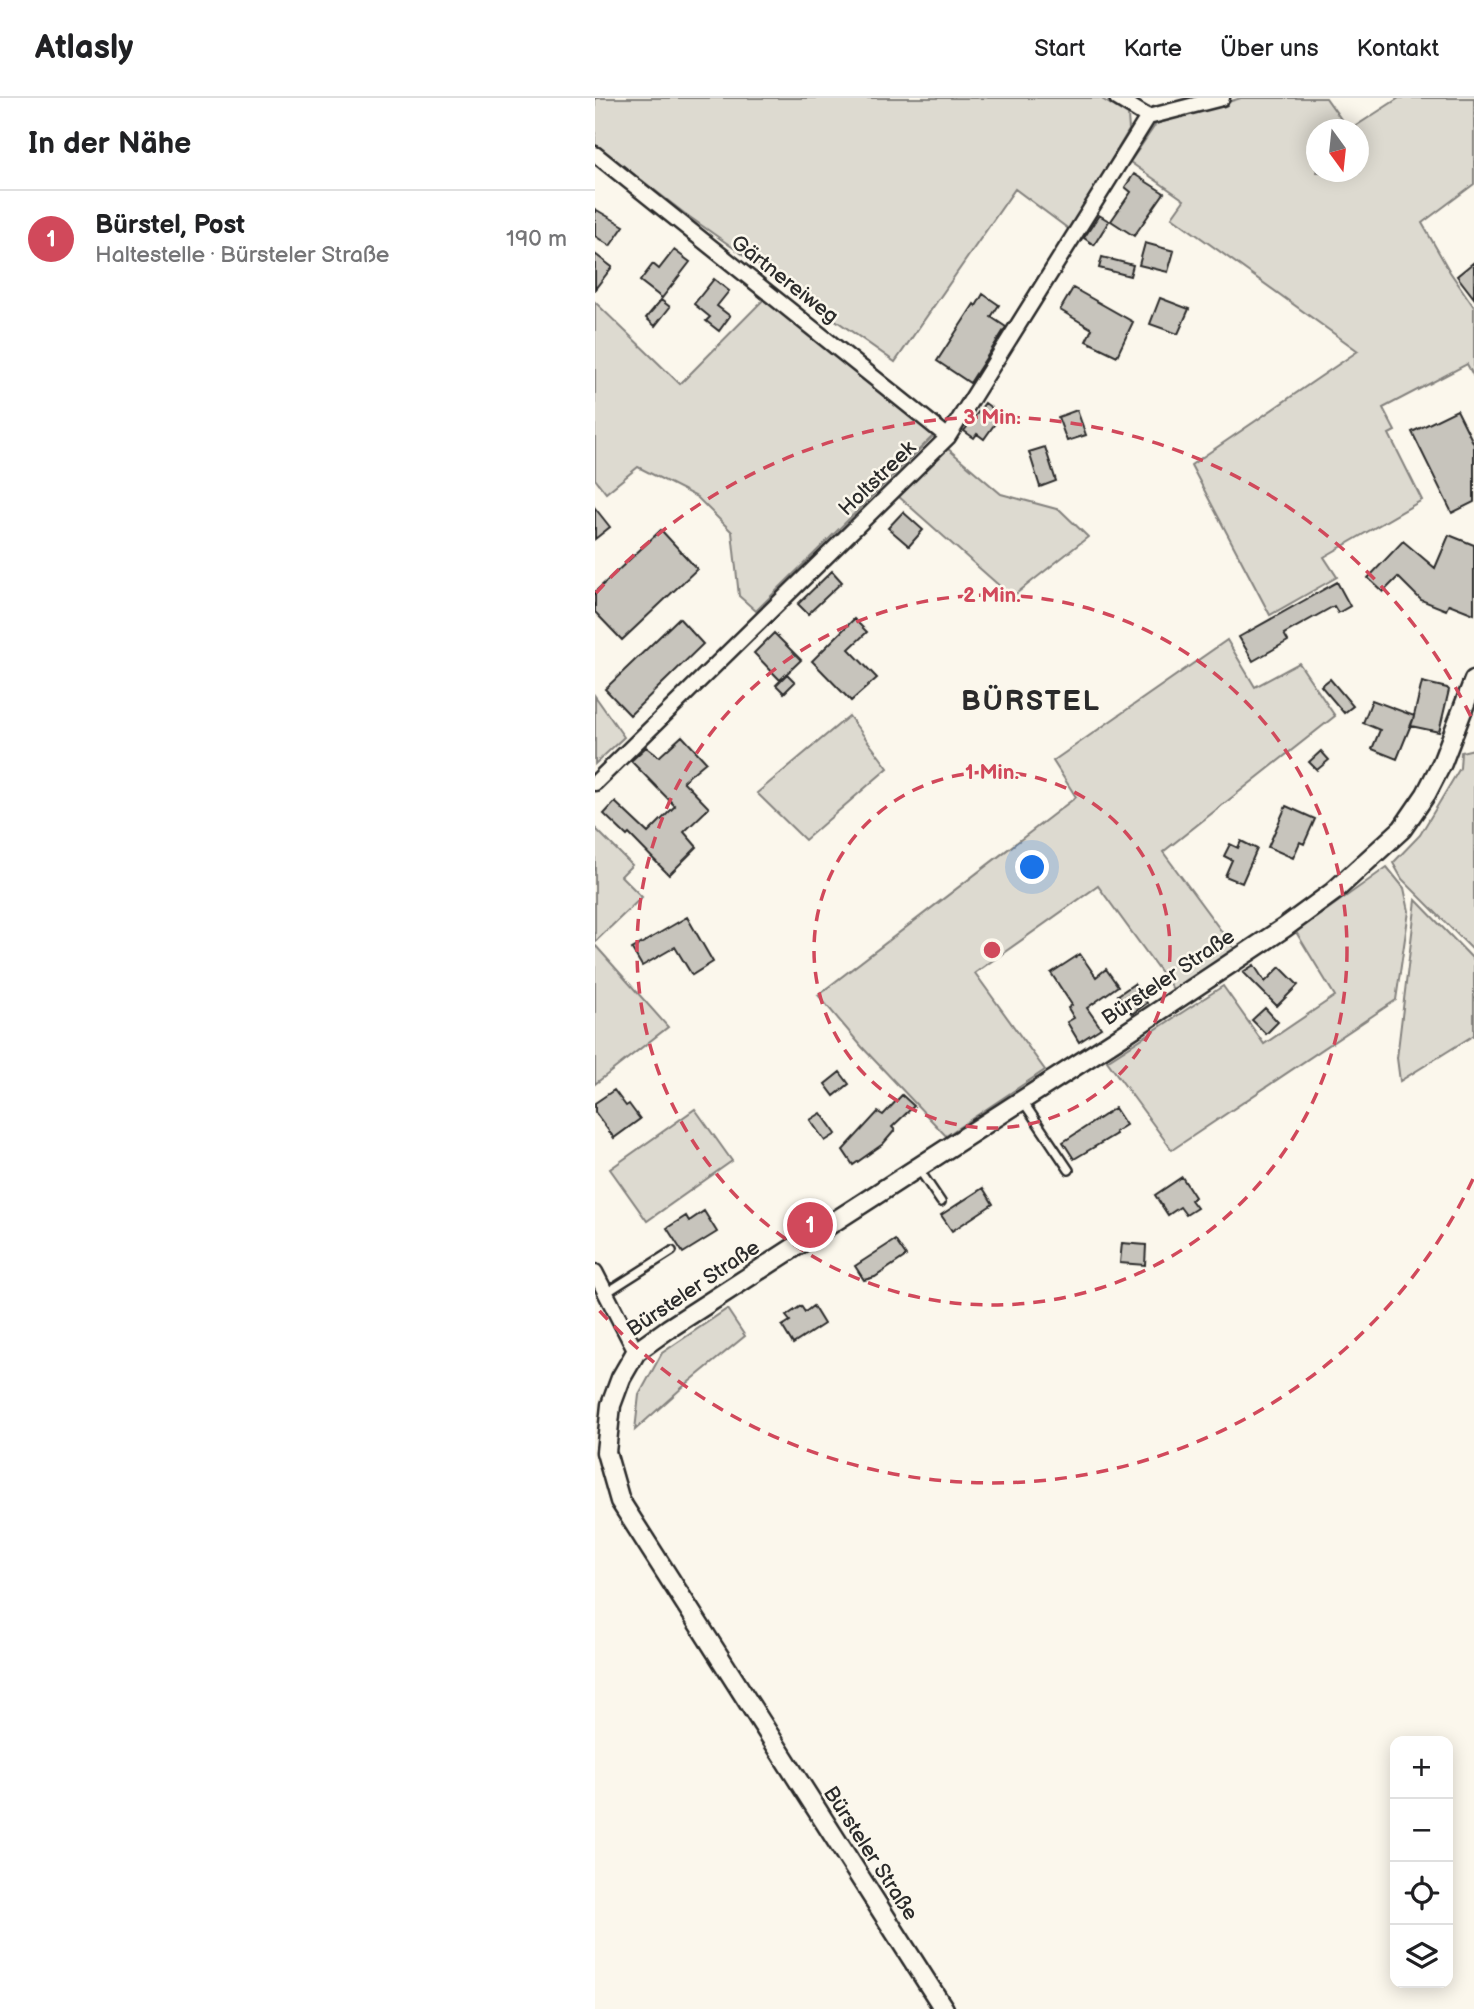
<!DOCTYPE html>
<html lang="de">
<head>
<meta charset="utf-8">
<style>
	:root { --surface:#fff; --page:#f6f6f6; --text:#202124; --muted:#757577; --line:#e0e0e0; --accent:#d1495b }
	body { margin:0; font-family:"Balsamiq Sans",sans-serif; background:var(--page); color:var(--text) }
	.controls { position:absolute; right:21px; bottom:21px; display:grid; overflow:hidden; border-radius:14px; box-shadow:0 4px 18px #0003 }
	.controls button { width:63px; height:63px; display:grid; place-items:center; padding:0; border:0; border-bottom:2px solid var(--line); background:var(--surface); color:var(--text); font:35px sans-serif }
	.compass { position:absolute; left:711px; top:21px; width:63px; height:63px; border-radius:50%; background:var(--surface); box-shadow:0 4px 18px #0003; rotate:165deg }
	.you { position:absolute; left:438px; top:770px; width:24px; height:24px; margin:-18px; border:5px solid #fff; border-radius:50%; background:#1a73e8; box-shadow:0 0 0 10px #1a73e833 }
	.badge { display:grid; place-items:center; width:46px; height:46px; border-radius:50%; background:var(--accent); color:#fff; font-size:23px; font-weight:700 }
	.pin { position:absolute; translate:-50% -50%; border:4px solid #fff; box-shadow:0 2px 7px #0006 }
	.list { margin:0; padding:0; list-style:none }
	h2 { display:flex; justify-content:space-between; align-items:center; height:91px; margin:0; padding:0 28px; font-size:30px }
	h2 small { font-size:23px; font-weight:400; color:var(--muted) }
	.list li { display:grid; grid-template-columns:46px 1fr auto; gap:21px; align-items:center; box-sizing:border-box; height:98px; padding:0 28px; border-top:2px solid var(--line) }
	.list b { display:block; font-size:26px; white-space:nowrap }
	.list p { margin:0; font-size:23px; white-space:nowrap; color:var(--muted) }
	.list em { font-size:23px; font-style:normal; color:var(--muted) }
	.icon { flex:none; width:38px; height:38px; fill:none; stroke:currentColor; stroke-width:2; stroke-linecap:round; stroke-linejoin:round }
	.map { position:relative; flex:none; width:879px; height:1911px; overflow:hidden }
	header { display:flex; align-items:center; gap:42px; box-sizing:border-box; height:98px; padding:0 35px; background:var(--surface); border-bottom:2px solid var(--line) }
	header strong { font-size:33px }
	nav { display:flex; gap:38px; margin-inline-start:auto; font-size:24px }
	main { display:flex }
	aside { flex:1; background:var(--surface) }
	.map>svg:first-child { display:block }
</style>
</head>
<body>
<header>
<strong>Atlasly</strong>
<nav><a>Start</a><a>Karte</a><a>Über uns</a><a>Kontakt</a></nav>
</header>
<main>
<aside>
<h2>In der Nähe<small></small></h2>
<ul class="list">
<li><span class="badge">1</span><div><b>Bürstel, Post</b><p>Haltestelle · Bürsteler Straße</p></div><em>190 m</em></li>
</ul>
</aside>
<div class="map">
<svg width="879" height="1911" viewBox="0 0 879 1911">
	<rect width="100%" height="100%" fill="#fbf7ec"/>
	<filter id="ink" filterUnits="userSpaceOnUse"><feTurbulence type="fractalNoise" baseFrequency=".0143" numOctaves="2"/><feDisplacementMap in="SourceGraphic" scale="14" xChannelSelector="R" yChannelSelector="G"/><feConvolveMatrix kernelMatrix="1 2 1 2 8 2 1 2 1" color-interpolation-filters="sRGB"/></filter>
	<g filter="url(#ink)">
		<!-- green -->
		<path fill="#dddad0" stroke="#84827e" stroke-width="2" d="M0,0H505L533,17L534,32L475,132L420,91L300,264L89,115L0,46Z
			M646,0H731L753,31L722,32V74H764V32L756,31L804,0H879V86L827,125L855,174L879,209V279L872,266L788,310L800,333L794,336L827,402L729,459L742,479L675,517L596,367L763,253L577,119L589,102L535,64L561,26Z
			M171,199L338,338L161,513L144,498L137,434L102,399L43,369L11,395L0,381V204L85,286Z
			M352,350L406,396L465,412L493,439L417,499L303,398Z
			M632,542L660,589L704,565L740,618L568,754L641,853L578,891L503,788L380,875L450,972L351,1038L267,949L223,897L481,699L458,663Z
			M0,598L29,639L0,666Z
			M254,618L293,670L210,742L162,695Z
			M879,651V853L807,781L798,765L825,737L865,670L866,654Z
			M0,730L37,767L26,778L47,799L0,844Z
			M792,769L809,790L814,813L801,902L577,1052L512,963L628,888L669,946L740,898L701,834Z
			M821,802L879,862V937L805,983L802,960Z
			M0,847L73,929L0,986Z
			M100,1011L137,1063L52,1123L15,1071Z
			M132,1211L150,1238L89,1288L40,1332L44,1297L67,1255Z"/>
		<!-- building -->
		<path fill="#c7c4bc" stroke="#2b2b2b" stroke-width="2" d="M539,76L569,95L539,138L516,123L536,94L530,89Z
			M0,111L29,128L15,148L0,138Z
			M504,117L514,123L499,147L489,140Z
			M550,145L579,153L573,174L544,167Z
			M79,152L95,164L67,200L45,183L58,166L64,171Z
			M0,156L17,169L0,191Z
			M507,159L538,167L535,178L504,170Z
			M879,164V200L862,178Z
			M119,181L134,193L122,208L135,218L124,233L111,223L115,219L99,206Z
			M478,190L538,224L522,258L491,243L497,231L465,212Z
			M388,196L404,207L396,219L411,229L375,285L342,263L379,206L381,208Z
			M565,200L594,211L583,236L555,226Z
			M66,202L75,209L60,228L51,220Z
			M390,305L406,317L389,341L382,336L379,340L369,333Z
			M482,312L491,337L472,343L463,319Z
			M862,312L879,346V404L857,415L817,334Z
			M450,349L461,383L445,389L434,354Z
			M0,410L15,429L0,441Z
			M308,414L328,432L314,448L293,430Z
			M66,432L102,471L27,542L0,514V494Z
			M854,437L879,447V516L854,506L851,512L826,502L803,479L788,494L773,480L808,443L840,470Z
			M237,473L247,484L213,516L203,506Z
			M742,484L755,508L743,515L739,508L689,536L693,543L658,563L644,539Z
			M84,520L108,546L35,617L10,591Z
			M259,521L272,534L254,551L282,580L256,603L217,563Z
			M179,535L206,562L185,582L159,555Z
			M192,576L200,584L189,595L181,587Z
			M735,581L758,608L749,615L726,588Z
			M827,584L852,590L854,592L844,634L816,628L819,619L802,661L777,651L785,632L768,625L777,602L819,618Z
			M87,638L111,664L88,683L114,710L89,734L102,749L74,777L34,736L32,738L9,716L20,704L53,735L80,708L36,663L51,649L64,659Z
			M726,653L734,662L722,672L714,664Z
			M691,708L720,721L709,746L705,744L698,760L673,749Z
			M646,743L662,751L647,785L630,778L637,762L629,758L635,746L643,750Z
			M92,819L118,864L97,877L80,849L47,868L37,851Z
			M485,856L501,879L511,871L523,888L492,910L506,930L484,944L472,924L479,920L473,910L477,907L456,875Z
			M659,867L670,884L685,869L703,887L682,908L648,874Z
			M539,886L552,905L537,916L523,897Z
			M670,910L683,924L671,936L657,922Z
			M245,974L254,986L239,998L230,986Z
			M19,992L31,1008L34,1006L45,1021L19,1040L0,1014V1005Z
			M307,997L319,1008L297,1029L300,1032L288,1046L258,1067L248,1052L283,1014L288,1017Z
			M520,1010L531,1027L520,1034L521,1036L479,1061L468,1044Z
			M226,1015L241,1036L230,1043L215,1022Z
			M587,1079L600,1099L596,1102L602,1110L591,1117L585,1109L573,1117L560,1097Z
			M388,1090L398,1106L357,1133L346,1117Z
			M109,1113L122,1134L88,1155L72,1130L91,1118L94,1123Z
			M300,1142L311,1158L280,1179L269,1182L260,1168Z
			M527,1145L551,1147L550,1167L525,1165Z
			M206,1208L210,1214L218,1208L229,1226L198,1246L187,1228L195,1223L191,1218Z"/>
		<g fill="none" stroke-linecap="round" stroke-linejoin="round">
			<defs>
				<path id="service" d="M427,1002L474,1072
					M323,1070L346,1104
					M11,1195L77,1153"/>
				<path id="minor" d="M522,0L553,19L627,0
					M0,56L353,339
					M0,685L353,339L553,19
					M0,1174L41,1254"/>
				<path id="tertiary" d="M349,1911L25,1403L11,1354L16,1307L26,1280L41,1254L73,1231L522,941L689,830L738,794L807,731L831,696L847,665L879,582"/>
			</defs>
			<!-- service casing -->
			<use href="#service" stroke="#2b2b2b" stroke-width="12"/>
			<!-- minor casing -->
			<use href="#minor" stroke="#2b2b2b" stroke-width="19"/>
			<!-- tertiary casing -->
			<use href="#tertiary" stroke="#2b2b2b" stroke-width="23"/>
			<!-- service -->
			<use href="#service" stroke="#fbf7ec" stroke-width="7"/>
			<!-- minor -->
			<use href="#minor" stroke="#fbf7ec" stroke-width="14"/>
			<!-- tertiary -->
			<use href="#tertiary" stroke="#fbf7ec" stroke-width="18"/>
		</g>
	</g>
	<!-- distance rings -->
	<g fill="none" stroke="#d1495b" stroke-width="3.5" stroke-dasharray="12 9">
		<circle cx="397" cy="852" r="178"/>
		<circle cx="397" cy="852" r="355"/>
		<path d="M878 1081A533 533 0 0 1 1 1209M1 495A533 533 0 0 1 878 623"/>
	</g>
	<g text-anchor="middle" stroke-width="5" stroke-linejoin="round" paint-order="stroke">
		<!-- street labels -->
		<g font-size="21" fill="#2b2b2b" stroke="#fbf7ec">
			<text transform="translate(190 181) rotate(38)" y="7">Gärtnereiweg</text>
			<text transform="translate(282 380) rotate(-44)" y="7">Holtstreek</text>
			<text transform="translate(573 879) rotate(-34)" y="7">Bürsteler Straße</text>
			<text transform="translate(98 1190) rotate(-34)" y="7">Bürsteler Straße</text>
			<text transform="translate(276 1755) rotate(57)" y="7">Bürsteler Straße</text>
		</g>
		<!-- district labels -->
		<g font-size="28" font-weight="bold" letter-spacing="2" fill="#2b2b2b" stroke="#fbf7ec">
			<text x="436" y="612">BÜRSTEL</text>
		</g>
	</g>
	<circle cx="397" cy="852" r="10" fill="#d1495b" stroke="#fbf7ec" stroke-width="3.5"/>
	<g font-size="21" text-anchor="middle" font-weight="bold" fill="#d1495b" stroke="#fbf7ec" stroke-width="5" stroke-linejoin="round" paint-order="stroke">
		<text x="397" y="326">3 Min.</text>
		<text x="397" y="504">2 Min.</text>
		<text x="397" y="681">1 Min.</text>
	</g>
</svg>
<div class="controls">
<button>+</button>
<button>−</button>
<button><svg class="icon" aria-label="locate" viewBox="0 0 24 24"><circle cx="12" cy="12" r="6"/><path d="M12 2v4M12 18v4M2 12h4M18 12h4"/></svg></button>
<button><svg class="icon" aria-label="layers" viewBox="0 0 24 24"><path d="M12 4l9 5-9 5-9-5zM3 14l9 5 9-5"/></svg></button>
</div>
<svg class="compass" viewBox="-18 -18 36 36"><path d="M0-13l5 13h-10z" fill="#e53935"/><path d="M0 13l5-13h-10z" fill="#757577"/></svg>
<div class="you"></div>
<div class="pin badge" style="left:215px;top:1127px">1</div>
</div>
</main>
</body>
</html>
